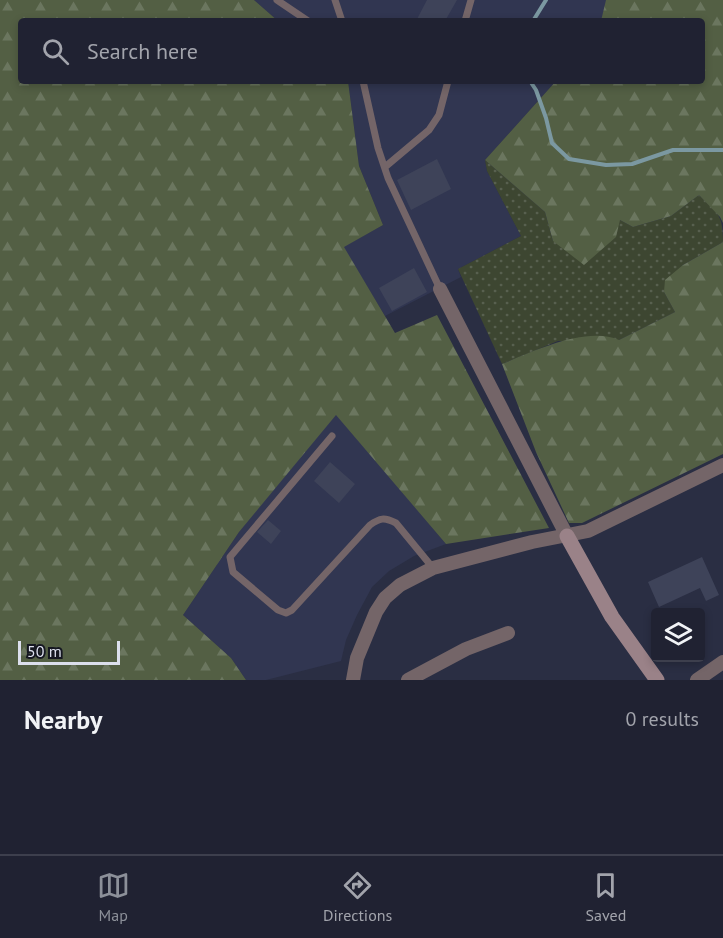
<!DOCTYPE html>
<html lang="en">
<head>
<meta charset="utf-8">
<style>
	:root { --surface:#202232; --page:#2d2f3e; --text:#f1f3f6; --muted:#a2a4ac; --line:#3d3f4d; --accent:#8c9099 }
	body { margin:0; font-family:"PT Sans",sans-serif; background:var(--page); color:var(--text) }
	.controls { position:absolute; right:18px; bottom:18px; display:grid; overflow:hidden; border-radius:6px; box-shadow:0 3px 9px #0003 }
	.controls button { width:54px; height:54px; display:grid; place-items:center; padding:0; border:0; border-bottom:2px solid var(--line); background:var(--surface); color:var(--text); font:30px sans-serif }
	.scale { position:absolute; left:18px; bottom:15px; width:102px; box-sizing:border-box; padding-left:6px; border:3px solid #dcdfed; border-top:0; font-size:16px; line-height:21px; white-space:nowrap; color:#dcdfed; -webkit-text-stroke:4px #151721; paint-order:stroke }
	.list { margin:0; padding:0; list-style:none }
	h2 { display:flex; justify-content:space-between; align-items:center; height:78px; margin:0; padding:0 24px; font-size:26px }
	h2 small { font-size:20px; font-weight:400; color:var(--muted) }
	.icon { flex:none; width:33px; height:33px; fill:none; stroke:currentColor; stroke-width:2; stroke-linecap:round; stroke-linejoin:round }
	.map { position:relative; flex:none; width:723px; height:680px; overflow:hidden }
	.search { position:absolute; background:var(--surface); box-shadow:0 3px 9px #0003; left:18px; right:18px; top:18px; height:66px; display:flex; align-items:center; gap:15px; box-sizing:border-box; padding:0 21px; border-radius:6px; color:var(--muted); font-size:22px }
	.sheet { height:174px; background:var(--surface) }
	nav { display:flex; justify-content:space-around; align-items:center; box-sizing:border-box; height:84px; border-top:2px solid var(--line); background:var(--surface); font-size:16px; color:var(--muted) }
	nav a { display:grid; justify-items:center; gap:3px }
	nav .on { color:var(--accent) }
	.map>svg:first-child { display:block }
</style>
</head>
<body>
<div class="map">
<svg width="723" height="680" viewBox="0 0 723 680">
	<defs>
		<pattern id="grass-dots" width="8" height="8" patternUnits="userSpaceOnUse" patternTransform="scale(1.5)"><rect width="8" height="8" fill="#3d4631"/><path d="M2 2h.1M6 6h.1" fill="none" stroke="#58604f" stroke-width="1.8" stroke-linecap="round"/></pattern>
		<pattern id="forest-firs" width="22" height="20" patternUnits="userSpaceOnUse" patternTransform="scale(1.5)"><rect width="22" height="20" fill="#535f44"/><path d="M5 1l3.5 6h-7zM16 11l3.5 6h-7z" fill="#6b765f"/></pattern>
	</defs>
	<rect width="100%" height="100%" fill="#2a2e43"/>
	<!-- built -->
	<path fill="#313651" d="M254,0H619L604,21H278Z
		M348,81H556L485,160L487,171L521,236L458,269L461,277L385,316L343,247L383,225L359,166Z
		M336,414L446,544L414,556L389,571L372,587L357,615L346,640L341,661L266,680H246L231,658L183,615L241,529Z"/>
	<!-- grass -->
	<path fill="url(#grass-dots)" d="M485,160L545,212L553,241L620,220L633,227L671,216L699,195C718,214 723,214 723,242L683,265L664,292L675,312L619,340L558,341L502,364L458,269L521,236L487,171Z"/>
	<!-- forest -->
	<path fill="url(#forest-firs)" d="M0,0H254L278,21H21V81H348L359,166L383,225L344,247L395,333L437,315L549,528L446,544L336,415L239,532L183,615L231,658L246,680H0Z
		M606,0H723V223L720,217L699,195L671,216L633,227L620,220L616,237L584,265L553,241L545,212L485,160L556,81H702V21H601Z
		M723,242V454L582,523H569L536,452L502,364C534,351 586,326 619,340L675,312L664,292L665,280L683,265Z"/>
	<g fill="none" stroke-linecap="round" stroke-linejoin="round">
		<!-- stream -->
		<path stroke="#7b98a1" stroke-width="4" d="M533,21L546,0
			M530,81L536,90L546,118L552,143L569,159L606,165L632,164L673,150H723"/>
	</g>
	<!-- building -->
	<path fill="#3e4359" d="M427,0H457L445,21H416Z
		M437,159L451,189L411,210L397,180Z
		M414,268L427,292L392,311L379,288Z
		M330,462L355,484L339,503L314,481Z
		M268,520L281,531L271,544L257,532Z
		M702,557L719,595L706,601L700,588L659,607L648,582Z"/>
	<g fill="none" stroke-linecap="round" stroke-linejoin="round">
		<!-- lane -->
		<path stroke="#746568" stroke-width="7" d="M277,0L308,21
			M335,0L342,21
			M465,21L471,0
			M363,81L378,148L388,178L440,289
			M385,167L429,130L439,115L448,81
			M332,436L230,557L233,572L278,610L286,613L292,610L370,525C380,518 384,517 396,523L433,568"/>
		<!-- street -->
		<path stroke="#746568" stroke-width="14" d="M440,289L567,536
			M353,680L357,658L376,612L385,598L400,585L433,568L532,542L588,531L723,465
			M408,680L466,649L508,633
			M697,680L723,662"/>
		<!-- secondary -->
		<path stroke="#9a8288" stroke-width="15" d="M567,536L612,617L657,680"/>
	</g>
</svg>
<div class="controls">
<button><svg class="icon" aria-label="layers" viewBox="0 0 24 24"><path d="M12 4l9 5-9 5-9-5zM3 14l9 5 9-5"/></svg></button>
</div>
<div class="scale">50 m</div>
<div class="search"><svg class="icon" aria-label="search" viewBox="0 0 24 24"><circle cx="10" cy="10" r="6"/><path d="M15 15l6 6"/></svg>Search here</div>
</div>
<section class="sheet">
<h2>Nearby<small>0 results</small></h2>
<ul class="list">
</ul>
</section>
<nav>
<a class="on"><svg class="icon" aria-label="map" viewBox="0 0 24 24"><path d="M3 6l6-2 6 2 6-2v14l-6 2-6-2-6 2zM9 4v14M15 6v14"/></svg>Map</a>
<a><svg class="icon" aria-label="directions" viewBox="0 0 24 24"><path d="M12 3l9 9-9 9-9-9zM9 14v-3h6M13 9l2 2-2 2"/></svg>Directions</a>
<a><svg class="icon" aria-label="saved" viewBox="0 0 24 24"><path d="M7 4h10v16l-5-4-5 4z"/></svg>Saved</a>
</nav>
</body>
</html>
